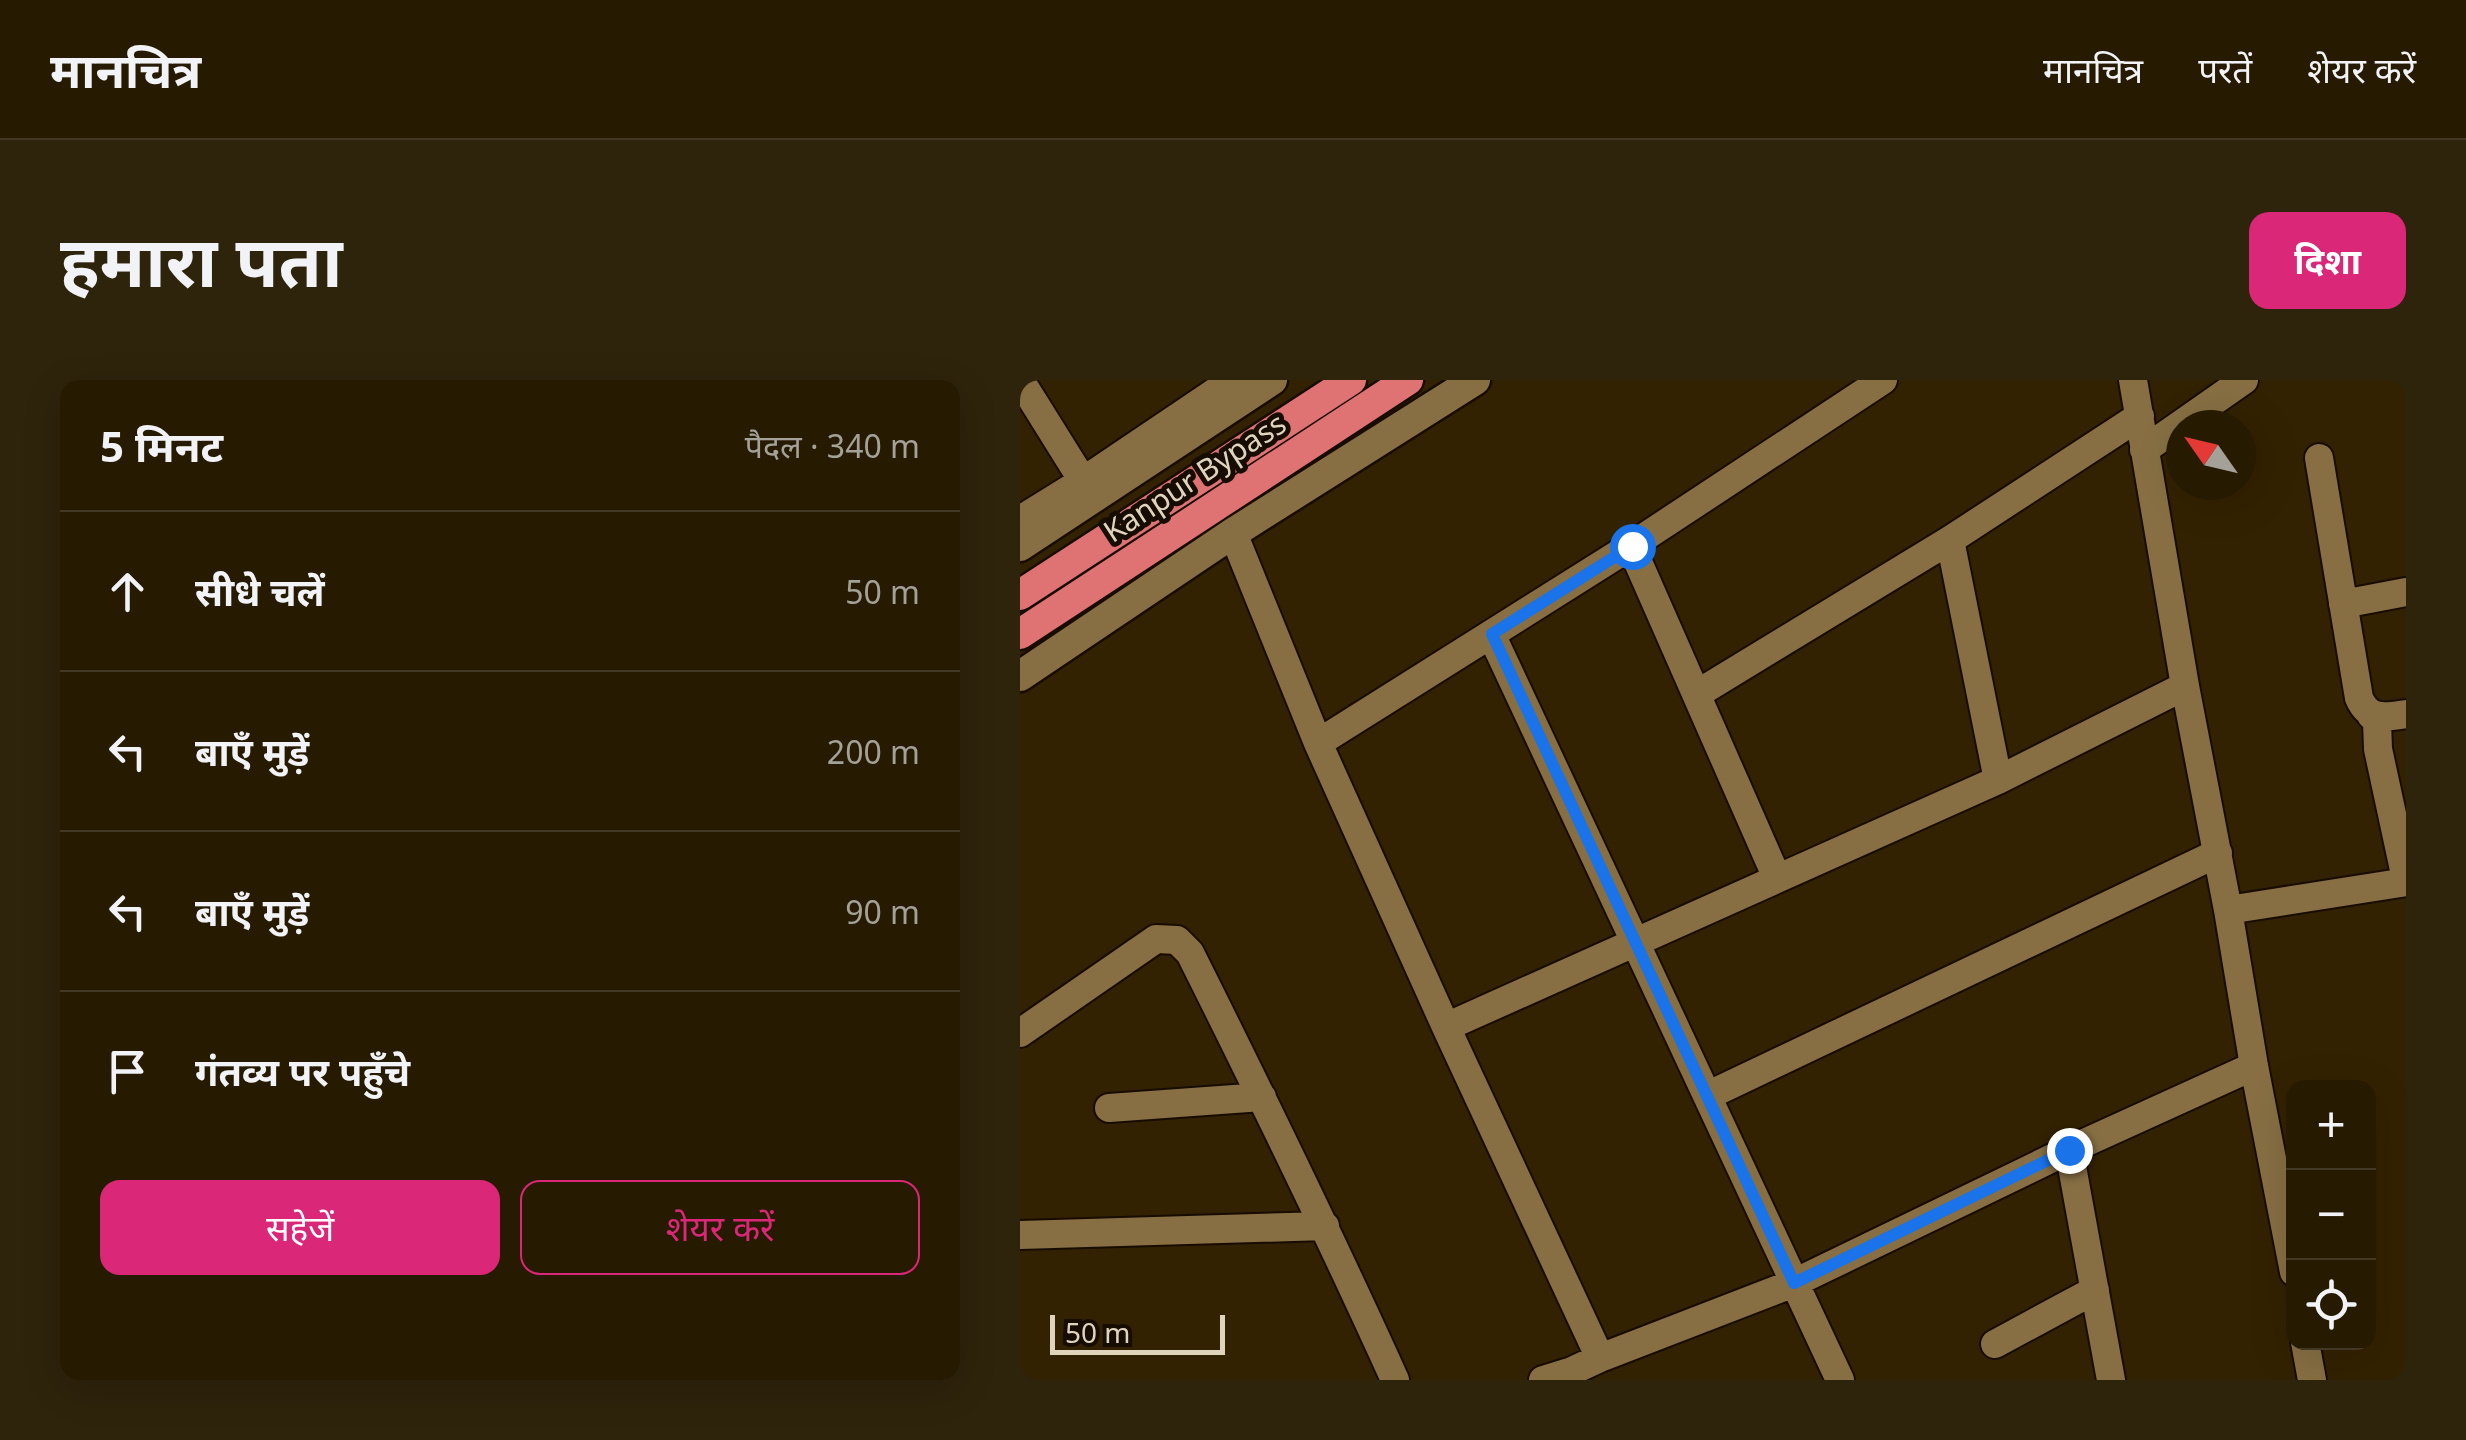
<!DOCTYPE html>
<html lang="hi">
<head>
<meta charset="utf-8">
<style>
	:root { --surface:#261a01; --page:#2e230b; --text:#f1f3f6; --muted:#a4a199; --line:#423823; --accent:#db2777 }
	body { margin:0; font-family:"Noto Sans","Noto Sans Devanagari",sans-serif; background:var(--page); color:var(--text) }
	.controls { position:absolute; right:30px; bottom:30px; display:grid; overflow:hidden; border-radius:20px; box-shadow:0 10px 40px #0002 }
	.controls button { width:90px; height:90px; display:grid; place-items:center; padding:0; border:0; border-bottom:2px solid var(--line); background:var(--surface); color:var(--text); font:50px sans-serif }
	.compass { position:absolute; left:1146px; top:30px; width:90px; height:90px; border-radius:50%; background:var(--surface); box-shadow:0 10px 40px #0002; rotate:304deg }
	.scale { position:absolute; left:30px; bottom:25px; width:175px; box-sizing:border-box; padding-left:10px; border:5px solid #e1d4bd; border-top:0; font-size:28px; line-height:35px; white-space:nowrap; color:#e1d4bd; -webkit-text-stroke:8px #160d00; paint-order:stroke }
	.stop { position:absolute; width:30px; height:30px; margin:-22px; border:8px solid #1a73e8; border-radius:50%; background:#fff }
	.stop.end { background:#1a73e8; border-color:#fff; box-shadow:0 2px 10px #0008 }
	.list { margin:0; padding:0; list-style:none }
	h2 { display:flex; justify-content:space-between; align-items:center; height:130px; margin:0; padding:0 40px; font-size:42px }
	h2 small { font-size:32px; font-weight:400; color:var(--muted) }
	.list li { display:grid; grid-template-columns:65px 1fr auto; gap:30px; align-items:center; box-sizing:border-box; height:160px; padding:0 40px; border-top:2px solid var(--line) }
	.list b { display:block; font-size:38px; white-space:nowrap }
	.list em { font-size:32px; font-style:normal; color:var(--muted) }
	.actions { display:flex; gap:20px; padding:30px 40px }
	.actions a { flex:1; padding:22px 0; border:2px solid var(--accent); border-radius:20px; text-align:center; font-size:35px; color:var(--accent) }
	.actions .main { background:var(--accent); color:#fff }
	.icon { flex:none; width:55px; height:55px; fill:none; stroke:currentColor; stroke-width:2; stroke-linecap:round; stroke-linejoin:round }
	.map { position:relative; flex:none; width:1386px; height:1000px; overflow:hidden; border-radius:20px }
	header { display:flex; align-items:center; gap:60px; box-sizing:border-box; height:140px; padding:0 50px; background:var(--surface); border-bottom:2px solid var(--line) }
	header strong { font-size:48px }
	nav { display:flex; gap:55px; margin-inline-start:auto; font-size:35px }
	.intro { display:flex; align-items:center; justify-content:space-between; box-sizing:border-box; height:240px; padding:0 60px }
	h1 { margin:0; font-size:70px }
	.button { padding:25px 45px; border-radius:20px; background:var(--accent); color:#fff; font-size:35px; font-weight:700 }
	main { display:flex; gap:60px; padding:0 60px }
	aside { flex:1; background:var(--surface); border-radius:20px; box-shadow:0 10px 40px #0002 }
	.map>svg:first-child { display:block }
</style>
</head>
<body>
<header>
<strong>मानचित्र</strong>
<nav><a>मानचित्र</a><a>परतें</a><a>शेयर करें</a></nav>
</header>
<div class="intro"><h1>हमारा पता</h1><a class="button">दिशा</a></div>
<main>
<aside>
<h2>5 मिनट<small>पैदल · 340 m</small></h2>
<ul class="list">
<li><svg class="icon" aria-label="ahead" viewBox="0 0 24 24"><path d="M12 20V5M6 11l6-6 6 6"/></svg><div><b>सीधे चलें</b></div><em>50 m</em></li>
<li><svg class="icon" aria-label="left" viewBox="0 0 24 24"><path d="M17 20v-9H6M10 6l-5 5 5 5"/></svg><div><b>बाएँ मुड़ें</b></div><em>200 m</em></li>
<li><svg class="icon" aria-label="left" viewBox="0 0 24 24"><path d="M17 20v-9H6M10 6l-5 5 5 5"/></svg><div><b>बाएँ मुड़ें</b></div><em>90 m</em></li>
<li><svg class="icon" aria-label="arrive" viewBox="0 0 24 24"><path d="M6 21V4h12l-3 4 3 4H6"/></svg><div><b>गंतव्य पर पहुँचे</b></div></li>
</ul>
<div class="actions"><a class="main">सहेजें</a><a>शेयर करें</a></div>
</aside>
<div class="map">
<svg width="1386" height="1000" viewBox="0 0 1386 1000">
	<rect width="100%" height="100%" fill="#332201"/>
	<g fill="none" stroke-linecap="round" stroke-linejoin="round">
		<defs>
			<path id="street" d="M0,0L63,101
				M1113,0L1165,306L1208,530L1234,686L1274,892
				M1124,70L1224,0
				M1299,78L1339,318C1349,341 1365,337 1386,334
				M0,140L63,101L213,0
				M213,153L298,363L426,647L580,978
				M930,160L978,400
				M611,166L757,498
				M1323,224L1386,212
				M471,254L820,1000
				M677,314L930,160L1120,36
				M1351,335L1357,341L1358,369L1386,499
				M298,363L611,166L863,0
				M1208,530L1386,502
				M426,647L978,400L1165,306
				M0,653L136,559L157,560L170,573C241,715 310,856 375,1000
				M687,716L1198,473
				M89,728L242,717
				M1049,770L1091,1000
				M0,855L305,846
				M1285,962L1292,1000
				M975,964L1075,910
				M523,1000L552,991L580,978L774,903L1049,770L1234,686"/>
			<path id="secondary" d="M0,166L252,0
				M0,296L213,153L455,0"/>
			<path id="highway" d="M0,215L331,0
				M0,254L388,0"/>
		</defs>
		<!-- street casing -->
		<use href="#street" stroke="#180c00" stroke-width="32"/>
		<!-- secondary casing -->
		<use href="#secondary" stroke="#180c00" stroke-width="35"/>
		<!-- highway casing -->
		<use href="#highway" stroke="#180c00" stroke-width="35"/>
		<!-- street -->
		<use href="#street" stroke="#876f43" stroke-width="28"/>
		<!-- secondary -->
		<use href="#secondary" stroke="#876f43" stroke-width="30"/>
		<!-- highway -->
		<use href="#highway" stroke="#df7373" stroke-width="30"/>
	</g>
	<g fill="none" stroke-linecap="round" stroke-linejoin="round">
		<!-- route -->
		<path stroke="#1a73e8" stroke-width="12" d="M612,166L472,254L774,903L1049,770"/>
	</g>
	<g text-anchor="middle" stroke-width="10" stroke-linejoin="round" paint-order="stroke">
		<!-- street labels -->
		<g font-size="30" fill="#e1d4bd" stroke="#160d00">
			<text transform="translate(175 98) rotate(-33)" y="10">Kanpur Bypass</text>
		</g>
	</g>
</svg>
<div class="controls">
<button>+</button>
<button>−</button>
<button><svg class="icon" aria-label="locate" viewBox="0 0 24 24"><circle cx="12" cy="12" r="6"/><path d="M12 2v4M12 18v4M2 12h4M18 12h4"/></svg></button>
</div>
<svg class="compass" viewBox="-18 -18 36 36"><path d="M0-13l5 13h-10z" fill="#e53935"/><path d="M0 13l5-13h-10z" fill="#a4a199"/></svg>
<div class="scale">50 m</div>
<div class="stop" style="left:612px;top:166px"></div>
<div class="stop end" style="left:1049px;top:770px"></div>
</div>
</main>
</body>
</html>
